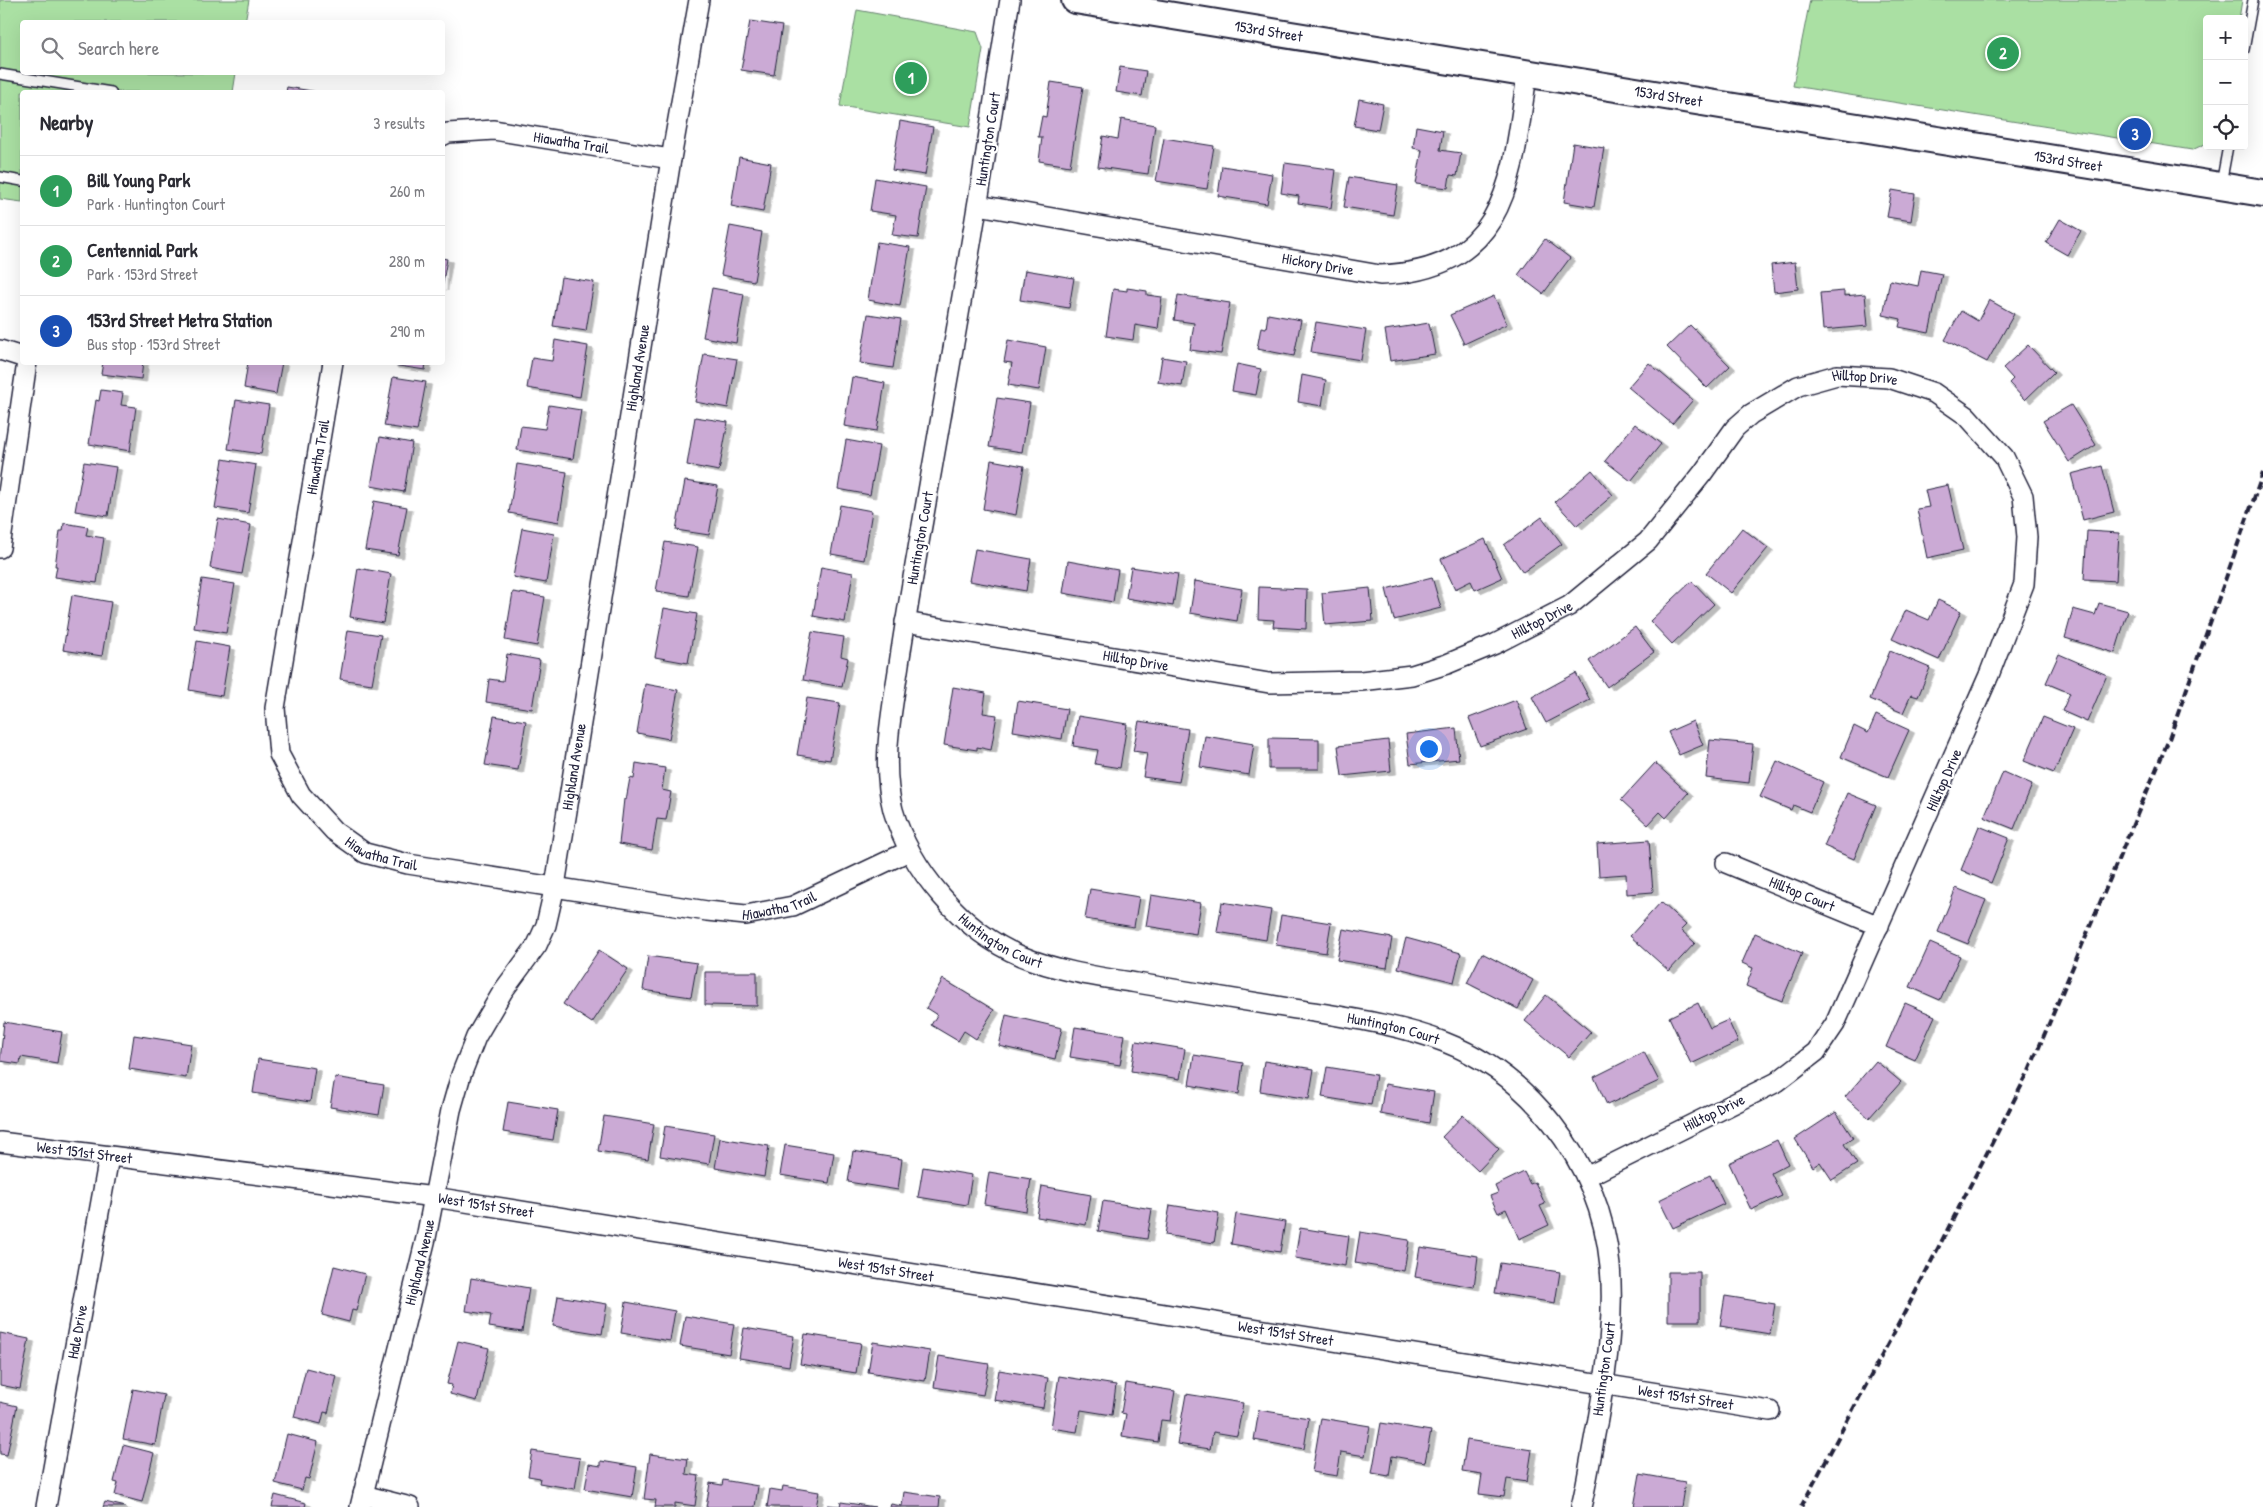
<!DOCTYPE html>
<html lang="en">
<head>
<meta charset="utf-8">
<style>
	:root { --surface:#fff; --page:#f2f2f3; --text:#2b2b33; --muted:#7c7c81; --line:#e1e1e2; --accent:#b45309 }
	body { margin:0; font-family:"Patrick Hand",sans-serif; background:var(--page); color:var(--text) }
	.controls { position:absolute; right:15px; top:15px; display:grid; overflow:hidden; border-radius:5px; box-shadow:0 5px 20px #0002 }
	.controls button { width:45px; height:45px; display:grid; place-items:center; padding:0; border:0; border-bottom:1px solid var(--line); background:var(--surface); color:var(--text); font:25px sans-serif }
	.you { position:absolute; left:1428px; top:748px; width:18px; height:18px; margin:-12px; border:4px solid #fff; border-radius:50%; background:#1a73e8; box-shadow:0 0 0 8px #1a73e833 }
	.badge { display:grid; place-items:center; width:32px; height:32px; border-radius:50%; background:var(--accent); color:#fff; font-size:16px; font-weight:700 }
	.pin { position:absolute; translate:-50% -50%; border:2px solid #fff; box-shadow:0 1px 5px #0006 }
	.list { margin:0; padding:0; list-style:none }
	h2 { display:flex; justify-content:space-between; align-items:center; height:65px; margin:0; padding:0 20px; font-size:21px }
	h2 small { font-size:16px; font-weight:400; color:var(--muted) }
	.list li { display:grid; grid-template-columns:32px 1fr auto; gap:15px; align-items:center; box-sizing:border-box; height:70px; padding:0 20px; border-top:1px solid var(--line) }
	.list b { display:block; font-size:19px; white-space:nowrap }
	.list p { margin:0; font-size:16px; white-space:nowrap; color:var(--muted) }
	.list em { font-size:16px; font-style:normal; color:var(--muted) }
	.icon { flex:none; width:28px; height:28px; fill:none; stroke:currentColor; stroke-width:2; stroke-linecap:round; stroke-linejoin:round }
	.map { position:relative; flex:none; width:2263px; height:1507px; overflow:hidden }
	.search { position:absolute; background:var(--surface); box-shadow:0 5px 20px #0002; left:20px; top:20px; width:425px; height:55px; display:flex; align-items:center; gap:12px; box-sizing:border-box; padding:0 18px; border-radius:5px; color:var(--muted); font-size:19px }
	.panel { position:absolute; background:var(--surface); box-shadow:0 5px 20px #0002; left:20px; top:90px; width:425px; height:275px; border-radius:5px }
	.map>svg:first-child { display:block }
</style>
</head>
<body>
<div class="map">
<svg width="2263" height="1507" viewBox="0 0 2263 1507">
	<defs>
		<filter id="shadow"><feDropShadow dx="5.5" dy="3" stdDeviation="0" flood-color="#0004"/></filter>
	</defs>
	<rect width="100%" height="100%" fill="#fff"/>
	<filter id="ink" filterUnits="userSpaceOnUse"><feTurbulence type="fractalNoise" baseFrequency=".02" numOctaves="2"/><feDisplacementMap in="SourceGraphic" scale="10" xChannelSelector="R" yChannelSelector="G"/><feConvolveMatrix kernelMatrix="1 2 1 2 8 2 1 2 1" color-interpolation-filters="sRGB"/></filter>
	<g filter="url(#ink)">
		<!-- green -->
		<path fill="#aae0a3" stroke="#66816f" d="M0,0H249L245,22H22V72L236,73L233,92H22V202L0,199Z
			M1810,0H2242L2239,19H2207V143L2192,150L1793,86Z
			M857,10L977,32L983,49L970,127L840,106Z"/>
		<!-- building -->
		<path fill="#cbaad5" stroke="#22223b" filter="url(#shadow)" d="M750,21L782,26L774,75L741,70Z
			M1120,67L1146,71L1142,96L1116,92Z
			M1051,82L1083,87L1070,166L1039,161L1042,137H1038L1042,116L1046,117Z
			M287,87L318,92H286Z
			M1359,99L1383,104L1378,130L1354,126Z
			M1121,119L1155,125L1148,174L1098,167L1103,136L1118,139Z
			M900,121L933,127L925,175L892,170Z
			M1416,126L1443,131L1440,150L1461,153L1457,176L1450,175L1448,188L1416,184L1422,150L1413,148Z
			M1164,138L1214,146L1207,189L1156,181Z
			M1573,143L1604,148L1594,207L1564,202Z
			M739,157L771,163L763,212L731,206Z
			M1285,163L1336,170L1331,208L1298,203L1299,196L1281,193Z
			M1222,166L1272,174L1267,204L1218,196Z
			M1349,177L1398,185L1393,215L1344,207Z
			M875,178L926,187L918,238L892,235L896,215L870,211Z
			M1892,190L1915,194L1911,221L1887,217Z
			M2060,219L2081,231L2067,255L2046,243Z
			M730,226L762,232L754,281L721,275Z
			M1545,239L1570,258L1543,294L1518,275Z
			M877,242L910,247L900,306L868,300Z
			M442,258L447,259L442,288Z
			M1795,262L1798,289L1774,292L1771,265Z
			M1025,270L1074,278L1069,308L1020,300Z
			M1921,270L1942,274L1929,333L1899,327L1901,319L1883,315L1890,280L1918,286Z
			M561,277L594,282L586,331L553,326Z
			M712,288L744,294L736,343L703,337Z
			M1127,288L1147,291V295L1162,297L1158,329L1135,325L1133,340L1106,336L1113,289L1127,291Z
			M1844,291V296L1865,294L1868,326L1823,330L1820,293Z
			M1178,295L1230,303L1221,354L1190,350L1194,323L1174,320Z
			M1494,296L1507,324L1464,344L1450,315Z
			M1989,300L2014,314L1987,362L1945,340L1961,311L1978,321Z
			M868,314L901,319L893,368L860,363Z
			M1268,314L1301,320L1294,356L1257,349L1261,327L1266,328Z
			M1316,322L1366,330L1361,360L1311,352Z
			M1429,323L1435,354L1390,361L1385,330Z
			M1690,325L1730,366L1707,388L1667,347Z
			M555,340L588,346L580,397L527,388L532,358L552,361Z
			M1008,340L1046,347L1039,390L1008,385L1012,363L1004,362Z
			M2028,345L2054,372L2025,400L2009,383L2013,379L2003,368Z
			M704,354L737,359L728,408L695,402Z
			M1162,357L1186,361L1182,386L1158,382Z
			M103,362H143L141,379L101,374Z
			M248,362H282L276,394L244,388Z
			M392,362H426L425,370L392,365Z
			M1649,363L1693,400L1672,424L1628,387Z
			M1237,364L1261,369L1256,395L1232,391Z
			M1302,375L1326,380L1322,406L1298,402Z
			M393,377L426,382L417,431L384,426Z
			M852,377L885,383L877,431L844,426Z
			M101,390L123,393L121,405L136,407L130,451L89,444L96,400L99,401Z
			M997,398L1030,403L1022,452L989,447Z
			M236,400L269,405L261,454L228,449Z
			M549,405L581,410L573,459L517,450L521,426L545,429Z
			M2071,405L2096,445L2069,462L2043,421Z
			M695,417L728,422L719,471L687,465Z
			M1635,424L1661,444L1631,481L1605,461Z
			M380,437L412,443L404,492L371,486Z
			M846,440L879,446L870,495L838,489Z
			M223,459L256,465L248,513L215,508Z
			M991,460L1024,466L1016,515L983,509Z
			M84,462L116,467L108,516L75,511Z
			M517,464L567,472L559,522L509,513Z
			M2102,466L2114,512L2083,520L2071,474Z
			M1592,470L1613,495L1577,526L1555,502Z
			M685,481L718,486L709,535L676,530Z
			M1948,485L1963,550L1927,558L1917,509L1929,507L1925,490Z
			M374,501L407,507L398,555L365,550Z
			M840,505L872,511L864,560L831,554Z
			M1542,517L1562,544L1523,572L1504,545Z
			M218,519L251,525L242,574L210,568Z
			M64,523L88,527L86,535L104,538L97,583L55,577L57,566H55L60,531H63Z
			M522,528L554,534L546,583L513,577Z
			M1742,528L1768,548L1731,593L1706,573Z
			M2087,531L2119,533L2116,581L2084,579Z
			M1485,539L1502,578L1475,590L1471,581L1455,589L1441,559Z
			M665,542L698,547L689,596L656,591Z
			M975,549L1031,559L1026,591L969,581Z
			M1068,561L1118,570L1113,602L1063,593Z
			M821,567L853,573L845,622L813,616Z
			M1131,567L1178,574L1173,606L1126,598Z
			M358,568L391,574L383,623L350,617Z
			M1432,577L1441,608L1394,620L1386,589Z
			M202,579L235,584L226,633L194,628Z
			M1195,581L1242,589L1237,621L1190,613Z
			M1692,581L1714,604L1672,644L1650,621Z
			M1259,587L1307,589L1306,629L1273,627L1274,620L1258,619Z
			M1370,588L1373,621L1325,625L1322,593Z
			M513,592L545,597L537,646L505,640Z
			M72,595L111,602L102,656L63,650Z
			M1938,600L1961,611L1939,660L1892,639L1906,610L1929,620Z
			M2099,603L2128,611L2115,653L2065,638L2073,609L2095,615Z
			M664,608L697,614L688,663L655,657Z
			M1635,627L1654,652L1607,687L1589,661Z
			M348,630L381,635L372,684L340,679Z
			M812,632L844,637L841,656L848,658L842,687L803,680Z
			M197,641L230,647L222,696L189,690Z
			M1890,651L1930,668L1918,697L1911,695L1903,713L1870,699Z
			M507,654L540,660L532,709L486,702L489,679L503,681Z
			M2059,654L2107,675L2087,722L2062,711L2070,693L2046,683Z
			M1576,673L1590,700L1546,723L1532,697Z
			M645,684L678,690L669,739L637,733Z
			M953,687L986,693L983,713L997,715L991,750L977,747V750L944,745Z
			M807,698L840,703L830,760L797,755Z
			M1516,700L1527,729L1480,746L1469,718Z
			M1018,701L1067,709L1062,739L1013,731Z
			M1876,715L1909,730L1888,777L1841,757L1854,726L1868,733Z
			M494,716L526,721L518,770L485,765Z
			M1078,716L1127,724L1120,768L1095,764L1098,750L1073,746Z
			M2043,717L2073,729L2054,773L2024,761Z
			M1139,721L1188,729L1179,782L1143,777L1147,753L1133,751Z
			M1693,721L1703,745L1679,755L1668,732Z
			M1456,728L1459,759L1410,764L1406,734Z
			M1205,736L1254,744L1249,775L1200,767Z
			M1269,738L1319,739V769H1269Z
			M1388,740L1391,771L1342,776L1338,746Z
			M1710,740L1753,744L1749,783L1706,778Z
			M1777,761L1823,782L1810,812L1793,805L1791,810L1760,797Z
			M636,763L665,768L662,790L671,792L666,820L657,819L652,850L619,844L624,799L626,800L630,778L634,779Z
			M1655,763L1688,793L1666,818L1660,812L1648,825L1621,800Z
			M2003,772L2032,785L2014,829L1984,817Z
			M1847,793L1876,805L1854,859L1824,846Z
			M1979,826L2009,838L1991,883L1961,870Z
			M1649,840L1653,892L1627,894L1626,874L1599,876L1597,844Z
			M1956,888L1986,900L1968,944L1938,932Z
			M1090,889L1139,897L1134,927L1085,919Z
			M1151,895L1201,903L1196,934L1146,926Z
			M1222,902L1271,910L1266,940L1217,932Z
			M1661,902L1686,925L1681,930L1695,943L1669,971L1630,936Z
			M1281,915L1331,923L1326,953L1276,945Z
			M1343,929L1392,938L1387,968L1337,960Z
			M1755,933L1802,953L1782,1001L1746,986L1753,968L1742,963Z
			M1406,938L1461,953L1454,982L1398,968Z
			M1930,943L1960,956L1940,1000L1910,987Z
			M599,950L628,969L592,1023L563,1004Z
			M1482,953L1533,980L1518,1009L1467,983Z
			M648,956L697,963L691,997L643,990Z
			M705,972H757V1006L705,1005Z
			M943,979L994,1010L976,1039L964,1031L958,1041L931,1025L937,1015L926,1008Z
			M1546,995L1591,1032L1569,1057L1525,1021Z
			M1698,1003L1710,1028L1728,1020L1738,1042L1691,1064L1669,1017Z
			M1905,1003L1935,1016L1915,1060L1886,1047Z
			M1006,1015L1062,1028L1055,1059L999,1046Z
			M4,1022L62,1032L57,1063L21,1057L20,1064L0,1061Z
			M1075,1027L1125,1035L1120,1065L1070,1057Z
			M134,1035L191,1044L186,1078L129,1069Z
			M1136,1041L1185,1049L1180,1079L1131,1071Z
			M1644,1052L1659,1081L1607,1105L1594,1077Z
			M1194,1055L1243,1063L1239,1094L1189,1085Z
			M258,1059L315,1068L310,1102L253,1093Z
			M1264,1061L1314,1069L1309,1099L1260,1091Z
			M1876,1061L1901,1082L1869,1118L1845,1097Z
			M1327,1067L1376,1075L1371,1105L1322,1097Z
			M335,1077L384,1085L379,1115L330,1107Z
			M1385,1084L1434,1092L1429,1123L1380,1114Z
			M508,1102L558,1110L553,1140L503,1132Z
			M1836,1112L1853,1138L1844,1144L1857,1164L1832,1180L1820,1162L1813,1167L1795,1139Z
			M1463,1115L1499,1149L1478,1171L1442,1137Z
			M604,1116L654,1124L648,1159L598,1151Z
			M665,1126L714,1134L709,1164L660,1156Z
			M720,1138L769,1146L764,1177L715,1168Z
			M1777,1140L1788,1164L1771,1173L1782,1196L1751,1210L1729,1163Z
			M785,1145L834,1153L829,1183L780,1175Z
			M853,1151L902,1159L898,1190L848,1182Z
			M923,1167L972,1175L967,1205L918,1197Z
			M989,1172L1031,1179L1026,1211L984,1204Z
			M1524,1172L1530,1184L1535,1182L1545,1204L1540,1206L1549,1225L1519,1239L1506,1209L1498,1213L1490,1196L1498,1193L1495,1186Z
			M1710,1175L1724,1204L1673,1228L1659,1200Z
			M1042,1186L1091,1195L1086,1225L1037,1217Z
			M1103,1201L1152,1209L1147,1239L1098,1231Z
			M1170,1205L1219,1213L1214,1243L1165,1235Z
			M1236,1214L1285,1222L1280,1252L1231,1244Z
			M1300,1228L1349,1236L1345,1266L1295,1258Z
			M1360,1232L1409,1240L1404,1271L1355,1263Z
			M1420,1247L1478,1256L1474,1287L1415,1277Z
			M1500,1263L1560,1272L1555,1303L1495,1293Z
			M334,1266L365,1274L356,1311L352,1310L349,1322L322,1315Z
			M1668,1272H1700V1321H1668Z
			M471,1278L529,1288L522,1332L489,1327L491,1315L466,1311Z
			M558,1296L607,1304L602,1334L553,1326Z
			M1725,1296L1775,1304L1770,1334L1720,1326Z
			M626,1302L675,1311L670,1341L621,1333Z
			M685,1316L734,1324L729,1354L680,1346Z
			M744,1328L794,1336L789,1366L739,1358Z
			M0,1333L29,1339L20,1389L0,1385Z
			M805,1334L861,1343L856,1373L800,1364Z
			M458,1341L489,1348L477,1401L450,1394L452,1385L447,1384Z
			M873,1342L930,1351L925,1381L868,1372Z
			M939,1356L989,1364L983,1395L934,1387Z
			M306,1368L337,1376L328,1413L324,1412L321,1424L294,1417Z
			M999,1370L1048,1378L1043,1408L994,1400Z
			M1059,1376L1116,1385L1112,1415L1081,1410L1077,1432L1051,1428Z
			M1126,1383L1175,1391L1170,1421L1161,1420L1158,1442L1122,1436L1126,1414L1121,1413Z
			M133,1389L164,1395L155,1445L123,1439Z
			M1186,1394L1243,1403L1237,1436L1213,1432L1210,1449L1177,1444Z
			M0,1402L17,1406L7,1455L0,1454Z
			M1259,1410L1309,1418L1304,1449L1254,1440Z
			M1321,1418L1370,1426L1365,1456L1341,1452L1337,1476L1312,1472Z
			M1381,1423L1431,1431L1425,1462L1392,1456L1389,1476L1372,1473Z
			M287,1434L318,1442L309,1479L305,1478L302,1490L275,1483Z
			M1467,1440L1532,1450L1527,1482L1507,1479L1504,1497L1479,1494L1482,1474L1462,1471Z
			M123,1445L154,1453L142,1502L115,1495L118,1483L114,1482Z
			M532,1451L580,1458L575,1489L539,1483L540,1478L528,1476Z
			M650,1454L688,1459L686,1474L699,1476L695,1506L675,1503V1507H655L656,1500L644,1499Z
			M601,1461L637,1467L632,1497L585,1489L589,1464L601,1466Z
			M1640,1474L1685,1482L1681,1507H1634Z
			M723,1480L758,1486L755,1507H706L710,1483L722,1485Z
			M783,1486L819,1492L816,1507H767L770,1489L782,1491Z
			M904,1492L940,1497L939,1507H890L891,1504L902,1506Z
			M275,1495L306,1503L305,1507H272Z
			M105,1502L126,1507H103Z
			M841,1502L875,1507H828V1505L840,1506Z"/>
		<g fill="none" stroke-linecap="round" stroke-linejoin="round">
			<defs>
				<path id="lane" d="M2244,50L2253,0
					M0,74L111,92
					M0,177L22,181
					M2221,184L2228,146"/>
				<g id="street">
					<path id="s1" d="M1010,0C998,69 989,138 977,207C961,306 943,405 926,503C916,559 906,615 898,671C891,716 881,764 893,810C910,869 963,932 1021,956C1057,971 1099,977 1137,983C1190,992 1243,1000 1295,1009C1399,1026 1482,1034 1552,1123C1626,1217 1617,1308 1598,1419C1592,1448 1588,1478 1581,1507"/>
					<path id="s2" d="M442,136L448,133L494,130L671,159"/>
					<path id="s3" d="M978,205L1380,275C1509,270 1512,177 1527,75"/>
					<path d="M0,350L22,357"/>
					<path id="s4" d="M333,362L275,708L279,754L301,795L334,831L365,853L408,864L707,911L746,915L793,906L909,851"/>
					<path d="M0,548L27,362"/>
					<path id="s5" d="M905,622L1269,683L1361,681L1412,675L1447,664L1495,644L1569,606L1648,541L1702,474L1735,428L1751,414L1798,386L1837,375L1889,378L1934,393L1967,416L2004,457L2023,496L2027,537L2024,584L1989,675L1835,1024L1816,1052L1777,1082L1586,1177"/>
					<path id="s6" d="M1726,863L1879,926"/>
					<path id="s7" d="M0,1142L434,1197L1770,1411"/>
					<path d="M363,1495L410,1507"/>
					<path id="s8" d="M46,1507L109,1157"/>
					<path id="s9" d="M360,1507L426,1238L451,1110L461,1075L476,1037L503,991L537,945L546,925L555,886L671,159L699,0"/>
				</g>
				<g id="secondary">
					<path id="s10" d="M1075,0L2263,193"/>
				</g>
			</defs>
			<!-- lane casing -->
			<use href="#lane" stroke="#22223b" stroke-width="12"/>
			<!-- street casing -->
			<use href="#street" stroke="#22223b" stroke-width="22"/>
			<!-- secondary casing -->
			<use href="#secondary" stroke="#22223b" stroke-width="30"/>
			<!-- lane -->
			<use href="#lane" stroke="#fff" stroke-width="9"/>
			<!-- street -->
			<use href="#street" stroke="#fff" stroke-width="19"/>
			<!-- secondary -->
			<use href="#secondary" stroke="#fff" stroke-width="26"/>
			<!-- rail -->
			<path stroke="#22223b" stroke-width="4" stroke-dasharray="8 4" stroke-linecap="butt" d="M1801,1507L1915,1293L2029,1071L2169,739L2263,473"/>
		</g>
	</g>
	<g text-anchor="middle" stroke-width="4.5" stroke-linejoin="round" paint-order="stroke">
		<!-- street labels -->
		<g font-size="15" fill="#22223b" stroke="#fff">
			<text dy="5" stroke="none"><textPath href="#s10" startOffset="196">153rd Street</textPath></text>
			<text dy="5" stroke="none"><textPath href="#s10" startOffset="601">153rd Street</textPath></text>
			<text transform="translate(988 139) rotate(-81)" y="5">Huntington Court</text>
			<text dy="5" stroke="none"><textPath href="#s2" startOffset="131">Hiawatha Trail</textPath></text>
			<text dy="5" stroke="none"><textPath href="#s10" startOffset="1006">153rd Street</textPath></text>
			<text dy="5" stroke="none"><textPath href="#s3" startOffset="345">Hickory Drive</textPath></text>
			<text dy="5" stroke="none"><textPath href="#s9" startOffset="1182">Highland Avenue</textPath></text>
			<text dy="5" stroke="none"><textPath href="#s5" startOffset="1074">Hilltop Drive</textPath></text>
			<text transform="translate(318 457) rotate(-80)" y="5">Hiawatha Trail</text>
			<text transform="translate(920 538) rotate(-80)" y="5">Huntington Court</text>
			<text dy="5" stroke="none"><textPath href="#s5" startOffset="654">Hilltop Drive</textPath></text>
			<text dy="5" stroke="none"><textPath href="#s5" startOffset="234">Hilltop Drive</textPath></text>
			<text dy="5" stroke="none"><textPath href="#s9" startOffset="778">Highland Avenue</textPath></text>
			<text transform="translate(1944 780) rotate(-66)" y="5">Hilltop Drive</text>
			<text dy="5" stroke="none"><textPath href="#s4" startOffset="546">Hiawatha Trail</textPath></text>
			<text dy="5" stroke="none"><textPath href="#s6" startOffset="82">Hilltop Court</textPath></text>
			<text dy="5" stroke="none"><textPath href="#s4" startOffset="951">Hiawatha Trail</textPath></text>
			<text dy="5" stroke="none"><textPath href="#s1" startOffset="995">Huntington Court</textPath></text>
			<text dy="5" stroke="none"><textPath href="#s1" startOffset="1400">Huntington Court</textPath></text>
			<text transform="translate(1714 1113) rotate(-26)" y="5">Hilltop Drive</text>
			<text dy="5" stroke="none"><textPath href="#s7" startOffset="85">West 151st Street</textPath></text>
			<text dy="5" stroke="none"><textPath href="#s7" startOffset="490">West 151st Street</textPath></text>
			<text dy="5" stroke="none"><textPath href="#s9" startOffset="252">Highland Avenue</textPath></text>
			<text dy="5" stroke="none"><textPath href="#s7" startOffset="895">West 151st Street</textPath></text>
			<text dy="5" stroke="none"><textPath href="#s8" startOffset="178">Hale Drive</textPath></text>
			<text dy="5" stroke="none"><textPath href="#s7" startOffset="1300">West 151st Street</textPath></text>
			<text transform="translate(1604 1369) rotate(-82)" y="5">Huntington Court</text>
			<text dy="5" stroke="none"><textPath href="#s7" startOffset="1705">West 151st Street</textPath></text>
		</g>
	</g>
</svg>
<div class="controls">
<button>+</button>
<button>−</button>
<button><svg class="icon" aria-label="locate" viewBox="0 0 24 24"><circle cx="12" cy="12" r="6"/><path d="M12 2v4M12 18v4M2 12h4M18 12h4"/></svg></button>
</div>
<div class="you"></div>
<div class="pin badge" style="left:911px;top:78px;background:#2e9e5b">1</div>
<div class="pin badge" style="left:2003px;top:53px;background:#2e9e5b">2</div>
<div class="pin badge" style="left:2135px;top:134px;background:#1a4fb4">3</div>
<div class="search"><svg class="icon" aria-label="search" viewBox="0 0 24 24"><circle cx="10" cy="10" r="6"/><path d="M15 15l6 6"/></svg>Search here</div>
<section class="panel">
<h2>Nearby<small>3 results</small></h2>
<ul class="list">
<li><span class="badge" style="background:#2e9e5b">1</span><div><b>Bill Young Park</b><p>Park · Huntington Court</p></div><em>260 m</em></li>
<li><span class="badge" style="background:#2e9e5b">2</span><div><b>Centennial Park</b><p>Park · 153rd Street</p></div><em>280 m</em></li>
<li><span class="badge" style="background:#1a4fb4">3</span><div><b>153rd Street Metra Station</b><p>Bus stop · 153rd Street</p></div><em>290 m</em></li>
</ul>
</section>
</div>
</body>
</html>
